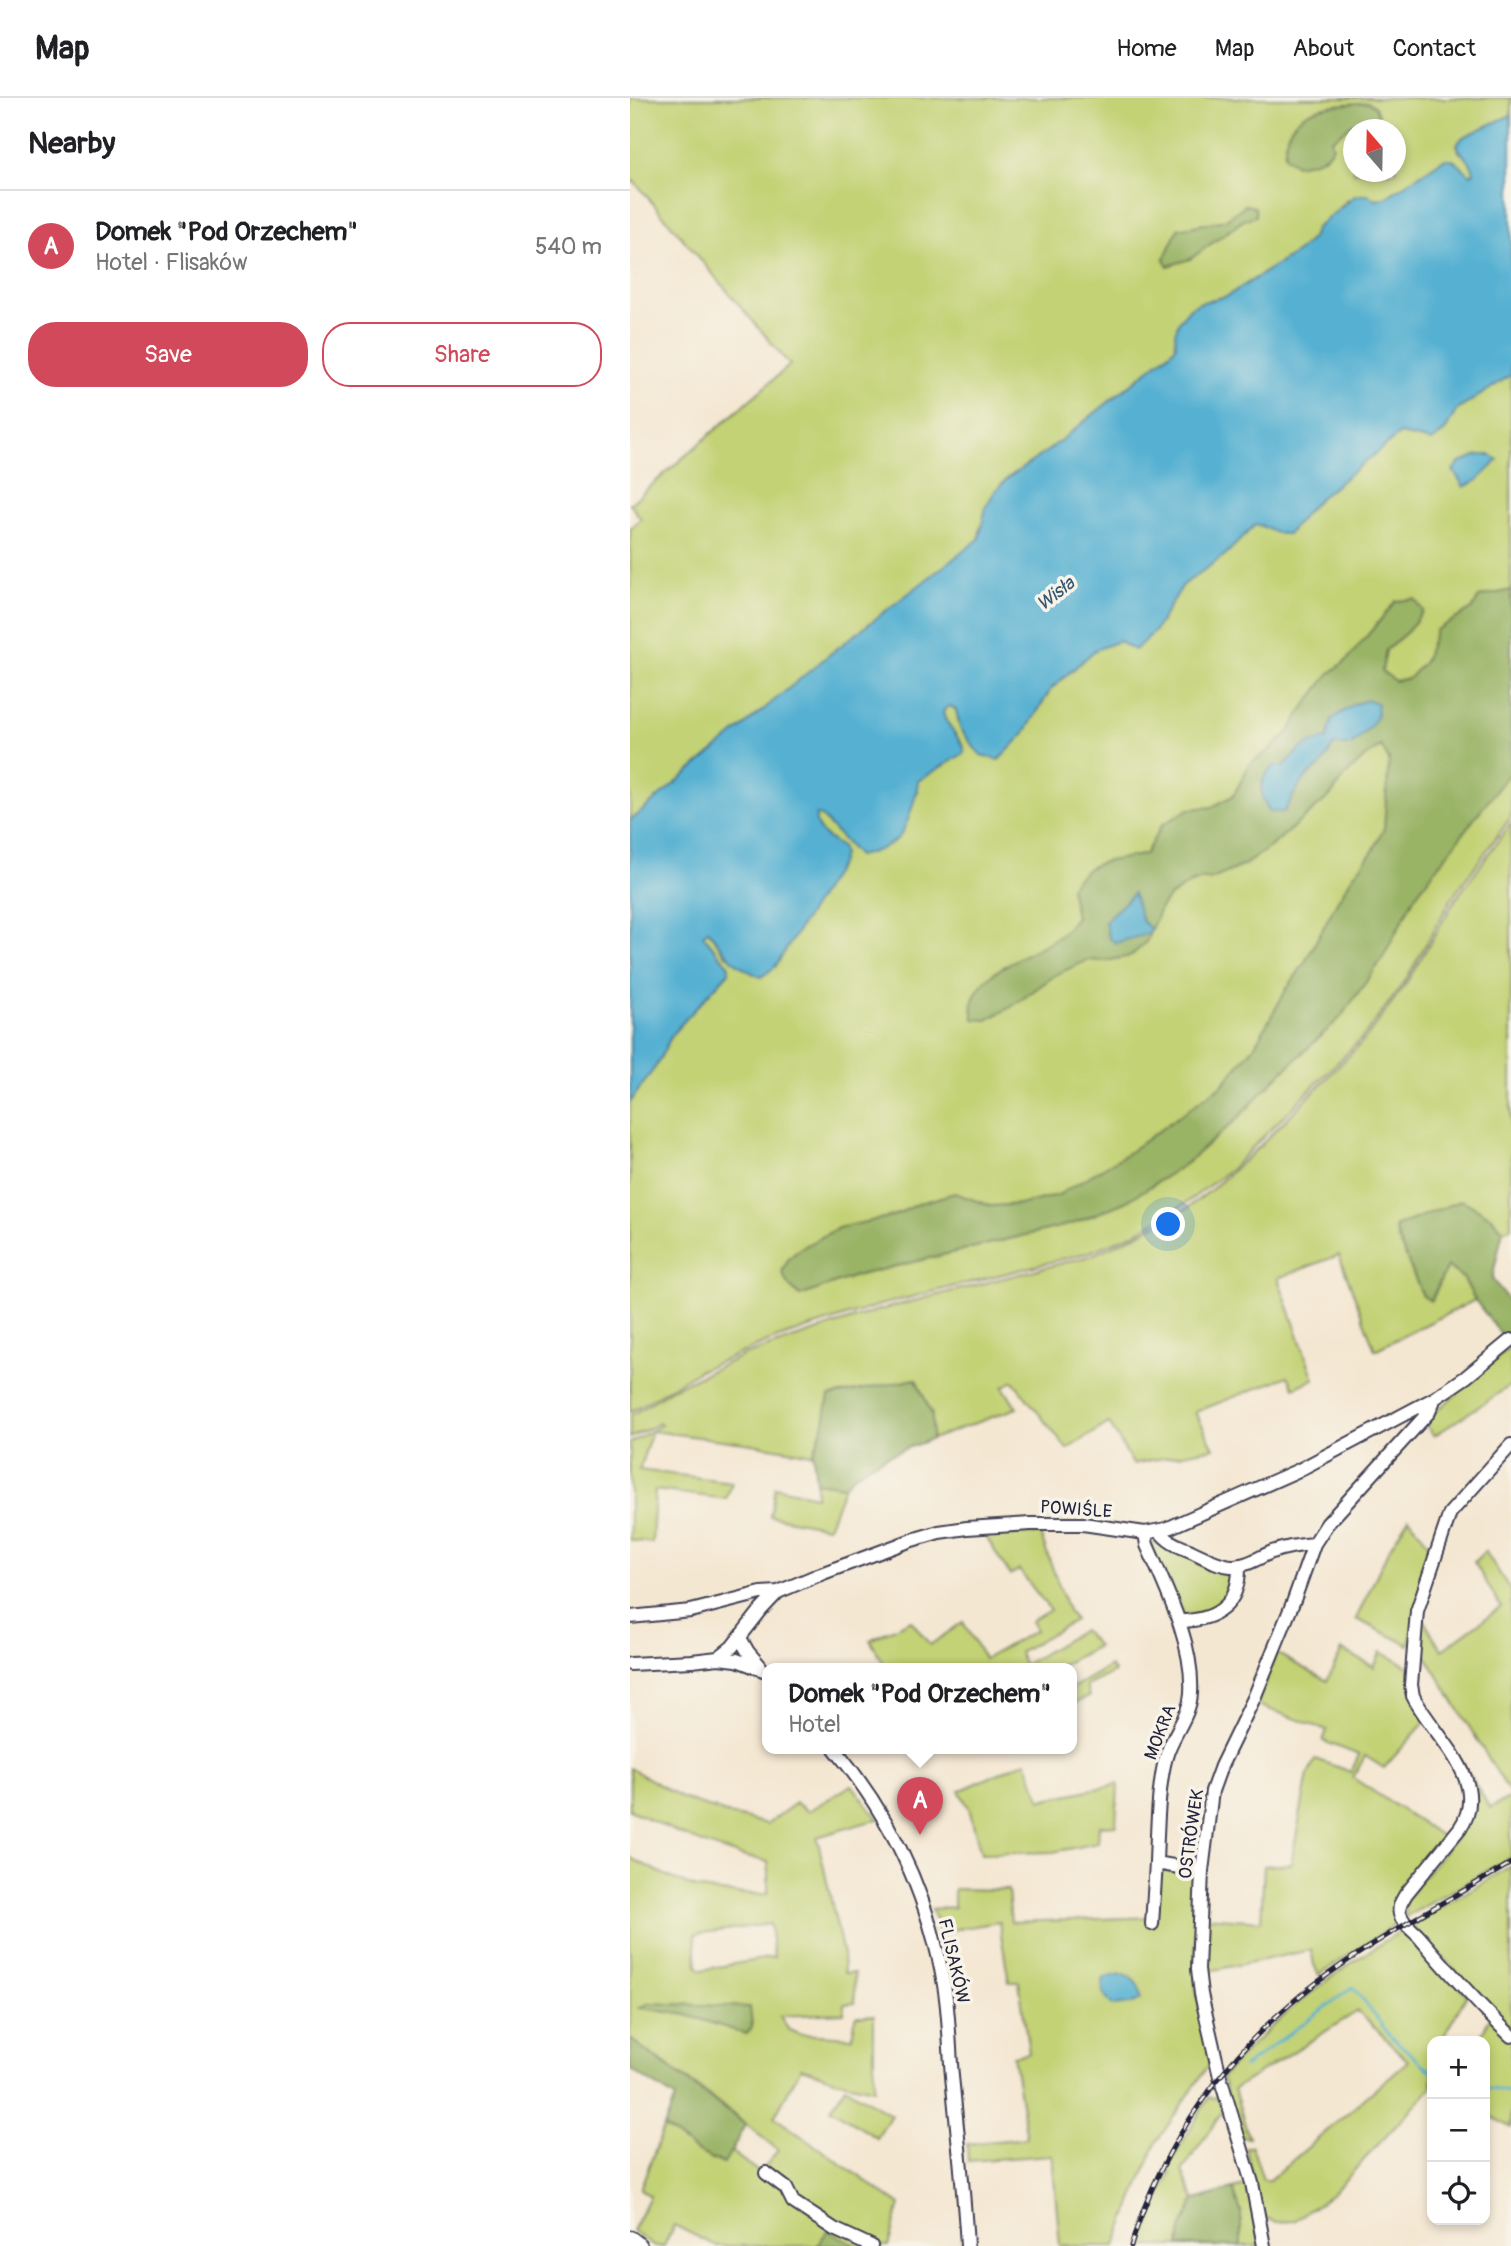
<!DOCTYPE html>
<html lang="en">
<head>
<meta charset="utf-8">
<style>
	:root { --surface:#fff; --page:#f6f6f6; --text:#202124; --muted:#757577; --line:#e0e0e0; --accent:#d1495b }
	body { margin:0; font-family:Pangolin,sans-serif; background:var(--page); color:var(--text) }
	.controls { position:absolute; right:21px; bottom:21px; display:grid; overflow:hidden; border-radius:14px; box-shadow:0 4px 10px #0003 }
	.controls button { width:63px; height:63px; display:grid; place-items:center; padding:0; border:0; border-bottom:2px solid var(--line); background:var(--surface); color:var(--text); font:35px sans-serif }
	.compass { position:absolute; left:713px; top:21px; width:63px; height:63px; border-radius:50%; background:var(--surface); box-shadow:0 4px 10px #0003; rotate:340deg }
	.you { position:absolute; left:539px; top:1127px; width:24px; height:24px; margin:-18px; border:5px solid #fff; border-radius:50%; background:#1a73e8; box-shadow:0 0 0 10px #1a73e833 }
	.badge { display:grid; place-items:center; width:46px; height:46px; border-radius:50%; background:var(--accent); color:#fff; font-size:23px; font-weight:700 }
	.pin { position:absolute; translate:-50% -58px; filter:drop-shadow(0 2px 4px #0008) }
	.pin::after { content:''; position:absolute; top:37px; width:24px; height:21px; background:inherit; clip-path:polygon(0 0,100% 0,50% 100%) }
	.popup { position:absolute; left:132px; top:1565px; width:315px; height:91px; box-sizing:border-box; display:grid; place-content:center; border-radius:14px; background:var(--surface); filter:drop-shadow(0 2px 5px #0005); font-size:23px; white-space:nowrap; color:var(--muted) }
	.popup b { font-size:26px; color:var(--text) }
	.popup::after { content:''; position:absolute; left:50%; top:100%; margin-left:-14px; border:14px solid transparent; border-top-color:var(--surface) }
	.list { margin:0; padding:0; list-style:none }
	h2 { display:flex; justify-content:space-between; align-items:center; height:91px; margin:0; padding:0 28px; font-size:30px }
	h2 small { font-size:23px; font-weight:400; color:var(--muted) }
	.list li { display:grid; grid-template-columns:46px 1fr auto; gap:21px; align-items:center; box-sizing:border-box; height:112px; padding:0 28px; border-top:2px solid var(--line) }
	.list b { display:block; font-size:26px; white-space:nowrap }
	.list p { margin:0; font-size:23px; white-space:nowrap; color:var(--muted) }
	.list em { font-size:23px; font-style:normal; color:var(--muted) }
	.actions { display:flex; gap:14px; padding:21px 28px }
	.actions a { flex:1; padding:16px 0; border:2px solid var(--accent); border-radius:28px; text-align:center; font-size:24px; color:var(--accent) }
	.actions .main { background:var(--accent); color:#fff }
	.icon { flex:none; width:38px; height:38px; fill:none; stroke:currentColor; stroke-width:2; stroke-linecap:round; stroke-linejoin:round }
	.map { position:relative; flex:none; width:881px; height:2148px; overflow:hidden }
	header { display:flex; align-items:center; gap:42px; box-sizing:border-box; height:98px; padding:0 35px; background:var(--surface); border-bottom:2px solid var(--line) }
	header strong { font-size:33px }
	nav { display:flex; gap:38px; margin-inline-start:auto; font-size:24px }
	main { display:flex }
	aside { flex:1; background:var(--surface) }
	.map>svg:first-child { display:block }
</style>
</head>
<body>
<header>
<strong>Map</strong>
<nav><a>Home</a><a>Map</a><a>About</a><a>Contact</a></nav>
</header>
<main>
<aside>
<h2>Nearby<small></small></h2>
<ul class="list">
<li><span class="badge">A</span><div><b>Domek &quot;Pod Orzechem&quot;</b><p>Hotel · Flisaków</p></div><em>540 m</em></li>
</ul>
<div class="actions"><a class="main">Save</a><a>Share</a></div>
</aside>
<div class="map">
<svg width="881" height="2148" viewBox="0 0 881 2148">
	<rect width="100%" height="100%" fill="#f7f3e8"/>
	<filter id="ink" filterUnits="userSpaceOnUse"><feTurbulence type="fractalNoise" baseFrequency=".0143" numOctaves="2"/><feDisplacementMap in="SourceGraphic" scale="14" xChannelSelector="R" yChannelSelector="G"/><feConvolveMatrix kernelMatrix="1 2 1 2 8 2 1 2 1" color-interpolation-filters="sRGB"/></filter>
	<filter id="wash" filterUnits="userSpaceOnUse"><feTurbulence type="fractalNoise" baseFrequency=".00686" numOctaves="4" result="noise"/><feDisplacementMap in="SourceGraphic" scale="28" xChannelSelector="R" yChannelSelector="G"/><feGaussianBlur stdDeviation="1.57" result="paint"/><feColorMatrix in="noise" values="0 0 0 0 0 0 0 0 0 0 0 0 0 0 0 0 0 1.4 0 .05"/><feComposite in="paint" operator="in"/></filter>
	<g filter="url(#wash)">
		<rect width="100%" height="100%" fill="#f4e7d2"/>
		<!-- green -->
		<path fill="#c3d274" stroke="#727a58" stroke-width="2" fill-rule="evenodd" d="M0,0H881V17L833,39L827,46L829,54L842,64L844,74L841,77L822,61H814L755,100L717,102L701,119L686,130L682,140L669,153L597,198L569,205L545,235L546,248L541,254L420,351L378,380L350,431L349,441L67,667L0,723V431L11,421L0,406L160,267L4,83L0,86ZM724,32H766V74H724Z
			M881,277V719L822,800L775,883L734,938L601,1071L555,1106L505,1135L460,1154L250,1207L145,1241L70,1272L0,1314V1004L26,968L43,935L99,874V868L73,837L78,832L96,858L187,801L210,766L211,749C199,741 184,734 186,717H191L228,758L287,695V683L334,655V649L315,621L313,614L316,610L320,608L326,612L330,630L394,636L421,591L465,552L488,543L524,534L553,487L595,457L625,427C639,428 641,437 658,436L687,402L770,336L802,343L815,333L826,313Z
			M881,725V1130L873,1132L861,1119L832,1102L765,1129L768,1141L793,1198L802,1202L817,1168L834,1181L845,1202L745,1252L709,1157L648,1180L684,1281L664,1290L658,1278L565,1314L584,1350L503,1366L479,1325L437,1351L383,1283L373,1289L387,1310L302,1341V1317L242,1290L199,1299L194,1325L183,1356L115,1345L22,1333L9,1372L102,1384L96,1401L25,1392L22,1445L0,1442V1345L31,1327L29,1325L0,1340V1318L42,1291L114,1257L249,1212L460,1158L506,1137L557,1110L581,1092L629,1049L736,940L777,884L825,802Z
			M881,1248V1287L804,1338L794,1324Z
			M186,1384L214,1388L198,1429L140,1418L145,1389L186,1398Z
			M779,1420L803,1452L779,1547L726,1521L758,1453Z
			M354,1436H410L439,1515L445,1522L389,1554L394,1567L453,1532L468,1548L425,1571H257L240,1542L281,1522L300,1547L333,1524L354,1561L406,1532L401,1523L420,1512L389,1472L380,1477Z
			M526,1444L600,1472L604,1476C594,1513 590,1511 554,1518L521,1448Z
			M855,1453L881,1493V1697L786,1542L789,1515L812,1552L871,1509L844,1464Z
			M712,1552L744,1569L751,1554L779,1569L795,1624L754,1670L735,1658L723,1680L816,1741L766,1815L767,1825L689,1877L684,1867L681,1852L574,1874L575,1819L631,1823L634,1768L661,1766L678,1676L685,1661L721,1674L729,1657L693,1643L697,1632L627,1607L646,1555L697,1583Z
			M480,1568L484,1574L456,1588L459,1598L442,1607V1590Z
			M396,1663L411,1702L488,1686L486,1727L469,1728L468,1745L423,1754L351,1756L339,1710L329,1693Z
			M833,1666L860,1710L881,1699V1759L776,1819L775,1802L834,1729Z
			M0,1670L52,1700L97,1716L137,1726L166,1705L178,1713L222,1687L248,1721L187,1739L213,1856L214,1875H224L225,1905L214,1906V1915L150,1918L158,1931L169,1936L222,1939L226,1918H244V1991L216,1985L171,1970L144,2019L270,2107L258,2148H226L198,2133L187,2148H86L44,2127L34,2148H23L2,2133L20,2098L10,2091L34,2029L66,2053L93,2066L100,2053L130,2075L148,2052L84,2001L0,1941V1760C25,1771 50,1787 77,1792C97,1796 118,1796 138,1796V1764C130,1761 120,1760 112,1758C73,1748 35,1729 0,1712ZM140,1826L144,1859L71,1872L67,1868L65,1836Z
			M881,1768V1931L781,1827Z
			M531,1771L566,1777L565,1885L580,1965L526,2045L485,2148H430L422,2057L338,2063L337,2046L397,2040L383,1958L399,1955L389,1884H379L369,1824L310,1834L301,1811L324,1809V1791L378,1792L381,1824L526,1819Z
			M776,1830L837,1897L811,1943H802V1989L702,2096L664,2123L646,2124L631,2118L616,2050L622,2048L633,2082H640L778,1963L728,1913L604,1991L619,2040L612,2039L592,1979C645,1918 707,1871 776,1830Z
			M860,1920L881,1941V2030L859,2017L855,2023V1943H848Z
			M215,1989L261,2017L247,2040L201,2011Z
			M591,1994L597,2012L593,2013L552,2073L565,2102L551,2131L549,2148H512L523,2115L541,2074L537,2072L575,2005L579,1999L585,2000Z
			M618,2087L631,2148H611V2114L603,2091Z"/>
		<!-- forest -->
		<path fill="#9ab466" stroke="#5e6b50" stroke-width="2" d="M738,4L745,9L750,23L723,26L701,42L703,48C696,63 681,64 666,67L655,59C651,8 700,7 738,4Z
			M615,107L625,109L626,118L614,122L560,161L538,168L534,161L548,131L595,122Z
			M881,492V673L785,798L751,863L710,920L651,975L607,1021L554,1067L497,1103L442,1126L225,1178L170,1198L158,1187L152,1174L159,1160L173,1149L208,1130L263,1118L290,1105L325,1095L361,1108L393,1106L428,1097L498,1055L592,987L624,949L656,892L675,864L708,802L723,778L743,753L754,730L759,662L751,648L733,661L716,677L701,697L640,749L614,767L580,782L573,781L561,785L539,799L530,810L516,844L501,858L475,863L458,862L427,876L381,909L357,922L344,921C331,877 400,858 427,839C434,835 440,826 446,819L440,789C464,757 481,765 515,756L532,727L559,711L582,709L603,698L620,666L641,651L658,635L673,611L699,576L717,562L766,503L785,501L793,513L778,533L756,552L752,573L765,583L779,580L794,564L806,532L842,511L849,499Z
			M832,1102L861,1119L873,1132L862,1181L881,1206V1232L873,1239L845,1202L834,1181L817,1168L801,1203L793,1198L768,1141L765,1129Z
			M286,1281L302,1317V1341C275,1351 232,1364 214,1388L186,1384L183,1356L194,1325L199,1298Z
			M19,1905L120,1909L122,1929L116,1936L57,1917L10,1910Z
			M0,1941L116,2027L94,2066L66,2053L34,2029L45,2000L0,1971Z
			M603,2091L611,2114V2148H549L551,2131L565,2102Z
			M198,2132L226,2148H187Z"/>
		<!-- water -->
		<path fill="#54b0d2" stroke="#3b6986" stroke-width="2" d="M881,17V277L826,313L815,333L802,343L770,336L687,402L658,436C639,437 639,427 625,427L595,457L553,487L524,534L505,552L488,543L465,552L421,591L394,636L369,662L351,657L343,648L330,630L326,612L320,608L316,610L313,614L315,621L334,649V655L288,683C287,696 277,731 268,740C257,750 242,755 228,758L191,718L186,717C184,734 199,741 211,749L213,756L210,766L145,869L131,879C103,868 96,855 78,832L73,837L99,868V874L43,935L26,968L0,1004V723L201,555L349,441L356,408L365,393L378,380L420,351L541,254L546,248L545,235L549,223L560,210L569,205L597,198L669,153L682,140L686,130L726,97H739L746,102L755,100L814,61H822L841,77L844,74C840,58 831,60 827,46L833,39Z
			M848,357H861L868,362L847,383L834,389L823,372L829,365Z
			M738,602L747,605C751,623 734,636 721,647H704L691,667L677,678L667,691L654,714H640C629,697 627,682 644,668H654C666,653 678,643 697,641L702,621L724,606Z
			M503,795L512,823L521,831L516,836L486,845L479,840L475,824C484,812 495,807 503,795Z
			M493,1876C504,1879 512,1890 511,1901L501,1906L483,1908L473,1895L472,1882L478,1878Z"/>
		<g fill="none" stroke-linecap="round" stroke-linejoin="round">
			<!-- stream -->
			<path stroke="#54b0d2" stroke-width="2.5" d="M614,1969L723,1889L761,1939L802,1974
				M855,1990L881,1994"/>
		</g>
	</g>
	<g filter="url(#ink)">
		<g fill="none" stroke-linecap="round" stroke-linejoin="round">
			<defs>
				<path id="minor" d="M881,1347L820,1415L787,1513L781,1587L783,1598C803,1638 862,1683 830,1730L776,1796C772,1803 768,1808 770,1816C773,1827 785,1833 791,1841C820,1875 849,1907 881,1938
					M530,1433C537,1444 549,1448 561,1453C574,1459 587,1467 601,1468C616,1469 629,1459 642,1454C656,1449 670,1447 684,1446
					M515,1435L517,1447C536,1491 564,1546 561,1595C560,1619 542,1636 536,1659C528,1686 527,1736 526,1765L572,1773
					M0,1519L61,1513L131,1495L148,1494
					M549,1523C586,1523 610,1507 609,1467
					M110,1540L118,1554L130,1568
					M88,1560L107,1562L133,1572
					M0,1566L62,1563L88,1560L102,1549L131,1512L148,1494L188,1477L282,1442L309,1434L337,1430L400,1426H453L515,1435L536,1431L669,1372L805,1300L836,1279L881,1242
					M205,1651C261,1719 299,1799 314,1887C320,1920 319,1954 323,1988C328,2041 334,2095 337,2148
					M522,1826L526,1765
					M136,2075L156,2090L163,2104L204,2131L241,2148
					M634,2148L622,2085L590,1979L571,1896L568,1871L572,1773L582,1693L591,1668L624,1600L664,1502L684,1446L697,1426L799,1314L805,1300"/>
				<path id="major" d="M0,2141L9,2148"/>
			</defs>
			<!-- minor casing -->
			<use href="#minor" stroke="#424052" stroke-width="16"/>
			<!-- major casing -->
			<use href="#major" stroke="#424052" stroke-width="19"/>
			<!-- minor -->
			<use href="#minor" stroke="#fff" stroke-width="12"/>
			<!-- major -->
			<use href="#major" stroke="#fff" stroke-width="16"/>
			<defs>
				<path id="rail" d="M501,2148C532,2044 599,1951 685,1886C746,1840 815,1804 881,1765"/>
			</defs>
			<!-- rail casing -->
			<use href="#rail" stroke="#22223b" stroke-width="5"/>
			<!-- rail -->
			<use href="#rail" stroke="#f7f3e8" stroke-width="2.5" stroke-dasharray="8" stroke-linecap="butt"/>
		</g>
	</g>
	<g text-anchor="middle" stroke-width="7" stroke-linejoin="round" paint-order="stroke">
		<!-- street labels -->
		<g font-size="18" fill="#22223b" stroke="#f7f3e8">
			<text transform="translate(446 1411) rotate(4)" y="6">POWIŚLE</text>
			<text transform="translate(530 1634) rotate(-69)" y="6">MOKRA</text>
			<text transform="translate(561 1736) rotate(-82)" y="6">OSTRÓWEK</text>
			<text transform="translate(324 1863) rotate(77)" y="6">FLISAKÓW</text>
		</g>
		<!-- water labels -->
		<g font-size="19" font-style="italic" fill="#345470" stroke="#f7f3e8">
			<text transform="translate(425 495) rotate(-38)" y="7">Wisła</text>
		</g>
	</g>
</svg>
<div class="controls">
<button>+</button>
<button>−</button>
<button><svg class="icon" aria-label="locate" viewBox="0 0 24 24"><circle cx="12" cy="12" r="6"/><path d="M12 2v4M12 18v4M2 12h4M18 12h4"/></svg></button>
</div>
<svg class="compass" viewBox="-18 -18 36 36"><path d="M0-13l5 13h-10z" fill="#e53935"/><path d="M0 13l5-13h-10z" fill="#757577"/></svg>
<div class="you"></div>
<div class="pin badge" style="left:290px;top:1737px">A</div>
<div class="popup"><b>Domek &quot;Pod Orzechem&quot;</b>Hotel</div>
</div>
</main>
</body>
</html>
